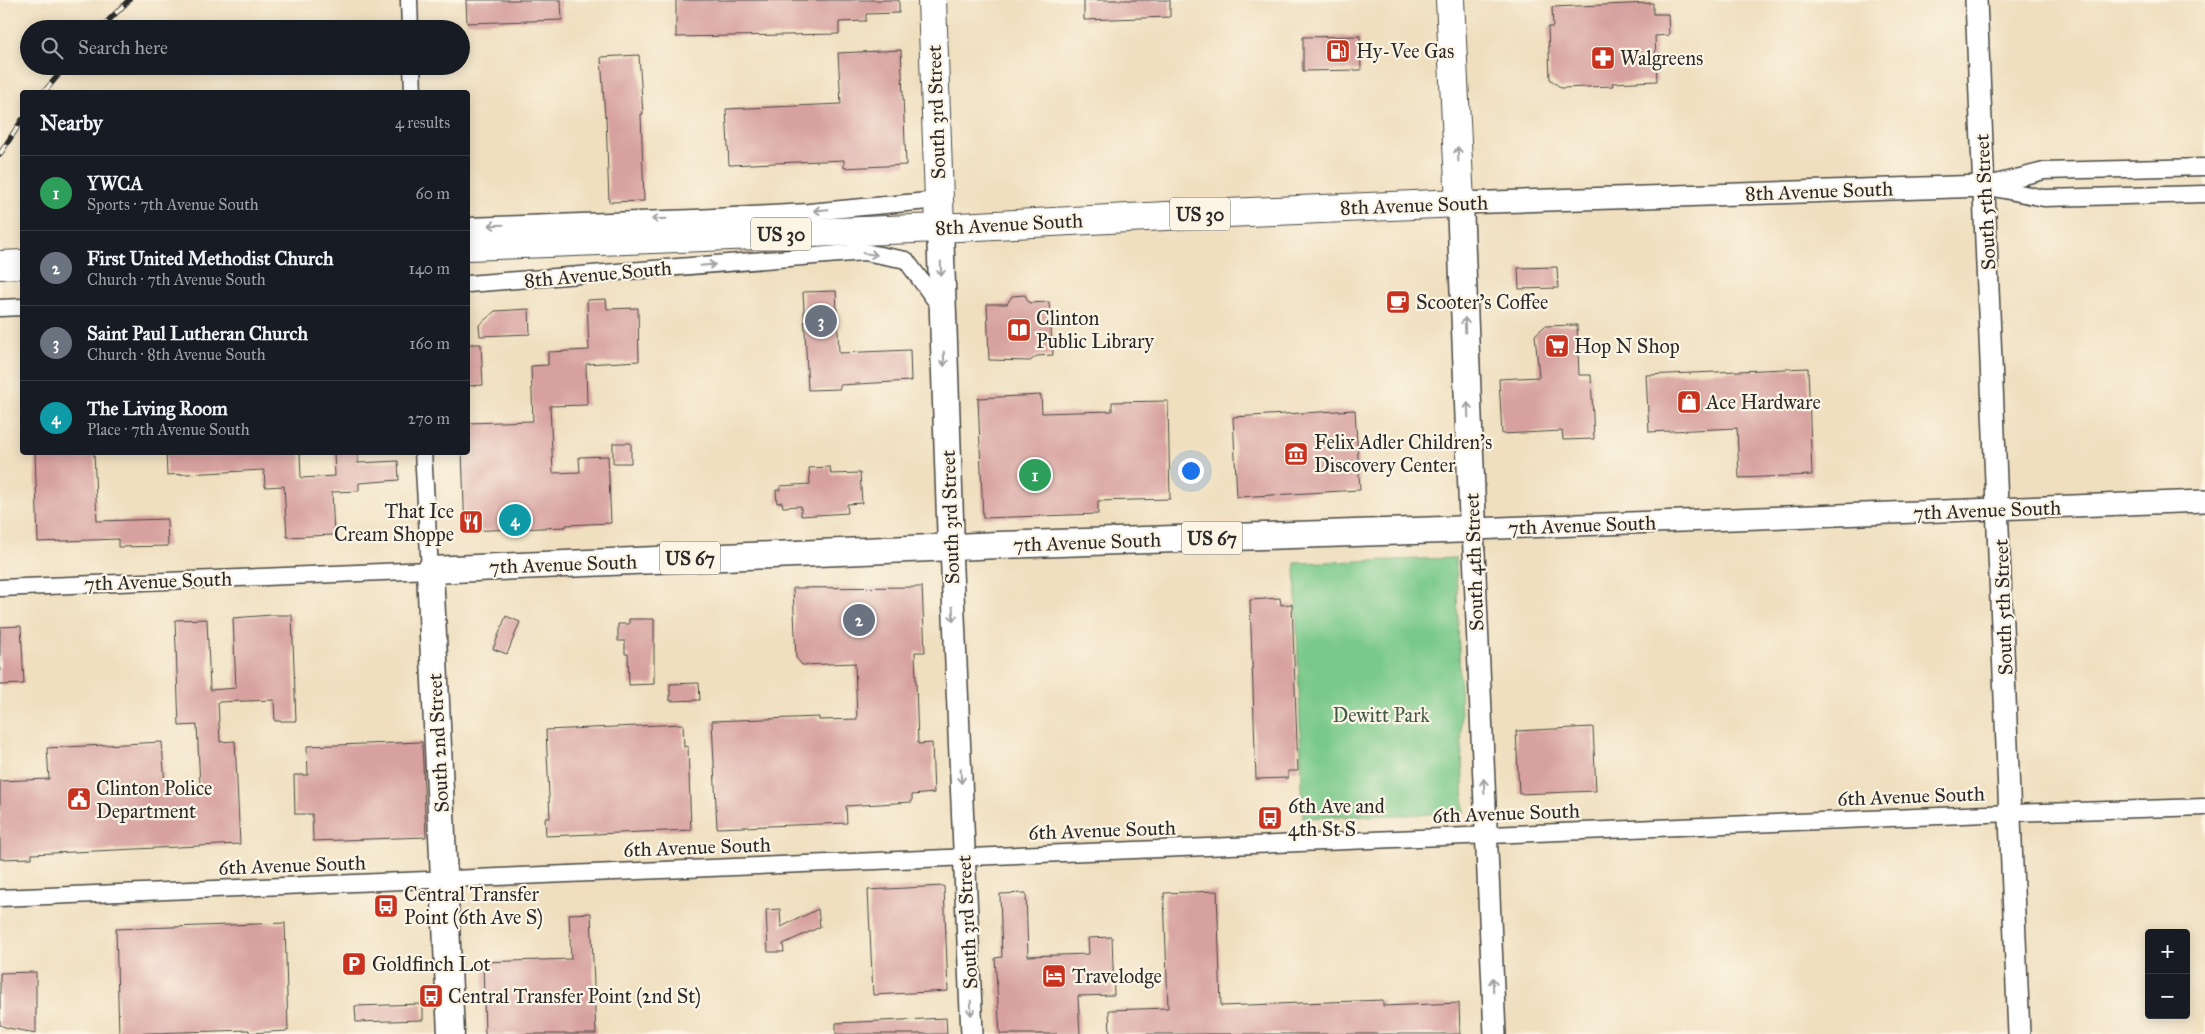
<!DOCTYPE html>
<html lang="en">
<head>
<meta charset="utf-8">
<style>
	:root { --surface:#171b24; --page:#20242c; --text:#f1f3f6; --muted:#9ea1a6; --line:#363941; --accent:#1a73e8 }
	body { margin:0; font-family:"IM FELL Great Primer",serif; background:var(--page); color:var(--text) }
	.controls { position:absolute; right:15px; bottom:15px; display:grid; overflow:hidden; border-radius:5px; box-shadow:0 2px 12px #0003 }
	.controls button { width:45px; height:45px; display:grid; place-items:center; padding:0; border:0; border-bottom:1px solid var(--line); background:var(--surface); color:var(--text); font:25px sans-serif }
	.you { position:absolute; left:1190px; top:470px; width:18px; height:18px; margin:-12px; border:4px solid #fff; border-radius:50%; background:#1a73e8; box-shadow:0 0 0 8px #1a73e833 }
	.badge { display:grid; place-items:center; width:32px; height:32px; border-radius:50%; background:var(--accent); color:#fff; font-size:16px; font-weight:700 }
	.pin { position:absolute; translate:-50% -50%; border:2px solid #fff; box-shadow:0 1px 5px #0006 }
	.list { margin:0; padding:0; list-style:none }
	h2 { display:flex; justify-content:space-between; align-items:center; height:65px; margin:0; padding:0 20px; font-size:21px }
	h2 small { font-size:16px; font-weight:400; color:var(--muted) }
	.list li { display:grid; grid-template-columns:32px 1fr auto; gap:15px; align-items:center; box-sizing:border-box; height:75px; padding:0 20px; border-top:1px solid var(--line) }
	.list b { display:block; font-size:19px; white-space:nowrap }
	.list p { margin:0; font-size:16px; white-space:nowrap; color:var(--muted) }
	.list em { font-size:16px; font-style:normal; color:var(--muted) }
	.icon { flex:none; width:28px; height:28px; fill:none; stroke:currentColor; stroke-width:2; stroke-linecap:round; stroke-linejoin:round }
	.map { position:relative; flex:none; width:2205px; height:1034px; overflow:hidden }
	.search { position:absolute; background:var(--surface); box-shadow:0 2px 12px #0003; left:20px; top:20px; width:450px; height:55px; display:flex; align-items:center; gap:12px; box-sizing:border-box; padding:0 18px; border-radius:28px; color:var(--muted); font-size:19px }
	.panel { position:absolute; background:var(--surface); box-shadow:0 2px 12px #0003; left:20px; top:90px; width:450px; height:365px; border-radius:5px }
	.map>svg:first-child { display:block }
</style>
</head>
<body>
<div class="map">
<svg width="2205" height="1034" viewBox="0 0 2205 1034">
	<rect width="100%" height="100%" fill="#fcf5e5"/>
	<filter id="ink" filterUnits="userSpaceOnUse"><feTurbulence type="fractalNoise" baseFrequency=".02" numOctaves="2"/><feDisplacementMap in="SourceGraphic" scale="10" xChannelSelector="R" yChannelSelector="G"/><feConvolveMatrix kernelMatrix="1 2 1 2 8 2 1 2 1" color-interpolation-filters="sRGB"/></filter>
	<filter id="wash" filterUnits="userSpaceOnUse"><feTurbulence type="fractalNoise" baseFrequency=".0096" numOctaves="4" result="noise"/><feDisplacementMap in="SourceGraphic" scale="20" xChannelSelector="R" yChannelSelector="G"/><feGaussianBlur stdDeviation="1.12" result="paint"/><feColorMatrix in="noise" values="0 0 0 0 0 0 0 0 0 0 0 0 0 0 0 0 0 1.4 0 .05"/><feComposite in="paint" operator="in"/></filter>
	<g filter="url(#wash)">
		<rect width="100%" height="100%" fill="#efdfbf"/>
		<!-- green -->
		<path fill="#79c98a" stroke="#527a5a" d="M1456,558L1464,813L1303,818L1295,563Z"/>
		<g id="blocks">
			<!-- building -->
			<path fill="#d7a19f" d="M466,0H561L562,20L467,23Z
				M676,0H899V13L866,14V21L839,22V34L676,37Z
				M1084,0H1170V17L1084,20Z
				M1653,3V14H1668L1669,35L1655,36L1657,81L1612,83L1613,86L1561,88L1550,79L1548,27H1553L1552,7Z
				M1360,36L1361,70L1303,71V37Z
				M901,50L906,165L844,168V160L729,165L726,109L841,104L838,53Z
				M639,55L643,114H641L644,201L609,202L606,116L605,117L601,57Z
				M1557,267L1558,288L1519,289L1518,268Z
				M836,291L839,353L910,350L911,381L840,385V389L808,390L803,292Z
				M1025,295L1029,303L1049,302L1053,355L1037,356L1030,361L989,360L987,304H1007L1012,296Z
				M606,299L607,309L638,308L639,361L586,364L587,405L550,406L553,473L580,472L579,457L608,456L611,523L566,525V527L465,531L462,452H468V423L533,421L531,366L548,365V352L589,350L587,300Z
				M529,309L530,334L480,336L479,325L495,311Z
				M1577,325L1579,375H1591L1594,439L1563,440L1562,431L1502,434L1499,379L1539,377L1535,335L1545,326Z
				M468,344H481L483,385L468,386Z
				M1808,368L1812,475L1739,478L1737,428L1649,432L1646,375Z
				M1041,395L1042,413L1112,411V402L1168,401L1170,499L1098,501V514L983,518L978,398Z
				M1355,410L1360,490L1237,497L1233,417Z
				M613,443H631V463H613Z
				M35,452H94L97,521L167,519L168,546L118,547V539L38,542Z
				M166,452H300L301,478L335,476L334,452H358V463L398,461L399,480L359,483V491L332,492L334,535L287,537L284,486L265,487L264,470L167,475Z
				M830,467L831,474L860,473L862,503L847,504L848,513L801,516V506L783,507L782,502L777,503L776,490H780V486L810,484L809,468Z
				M922,587L925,652H915L918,744L932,743L934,793L912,795V802L846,806L847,823L717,828L712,721L819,717V720L857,719L855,663L802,665L796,658L793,588Z
				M1280,598L1281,605L1292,604L1298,771H1288V778L1256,779L1250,600Z
				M271,615H292L296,721H275L274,700L218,702L220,742L235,741L240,844L32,854V858L0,859V781L49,779L47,748L162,742L165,786L200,785L197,725L179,726L175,620L207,619L210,690L236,688L233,618Z
				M506,616L520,622L507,654L493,649Z
				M629,619H654V684L629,685L628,654H625V641H618V624H629Z
				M21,626L24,684L0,685V627Z
				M699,683L700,700L670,701V684Z
				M683,724L684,747L688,746L691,830L546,836L545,818H550L546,730Z
				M1593,727L1596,791L1519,794L1516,731Z
				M422,742L426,837L313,841L312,814H295L294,775H308L307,746Z
				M944,886L948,991L873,995L868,890Z
				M1217,891L1221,1006L1383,1000V1006L1459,1003L1460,1034H1110L1109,1010L1168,1008L1164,893Z
				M1026,893L1028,956L1089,954L1088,938L1112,937L1114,995L1078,996L1080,1034H1000L995,958L1002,957L1000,894Z
				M780,909L781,927L818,909L820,927L783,944L784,952H768L766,910Z
				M591,913L596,1034H485L483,962L571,959L569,914Z
				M285,923L288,1031L249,1033V1030L119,1034L116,929Z
				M36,972V1033L8,1028L0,1025V973Z
				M423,1004V1020L356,1022L355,1006Z
				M946,1018L947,1034H836V1023Z"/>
		</g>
	</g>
	<g filter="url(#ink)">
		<use href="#blocks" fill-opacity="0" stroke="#484641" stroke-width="1"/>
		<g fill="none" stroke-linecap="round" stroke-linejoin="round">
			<defs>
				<path id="minor" d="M409,0L410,29
					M412,66L413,92
					M1984,186L2044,171L2205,167
					M1989,187L2044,198L2205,194
					M468,226L695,218L809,212L939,200
					M468,284L864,252L906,260L941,308
					M0,308L22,307
					M0,588L430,570L423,452
					M0,898L2011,813L2205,807"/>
				<path id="tertiary" d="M1976,0L2019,1034
					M1460,203L1984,186
					M951,547L972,1034
					M1495,1034L1473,529L2205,501"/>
				<path id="primary" d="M940,228L951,547
					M451,1034L430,570L999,545L1473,529L1460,203"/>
				<path id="trunk" d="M932,0L940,228
					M468,246L940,228L1204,214L1460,203L1450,0
					M0,265L22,264"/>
			</defs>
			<!-- minor casing -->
			<use href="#minor" stroke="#484641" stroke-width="19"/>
			<!-- tertiary casing -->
			<use href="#tertiary" stroke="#484641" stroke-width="24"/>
			<!-- primary casing -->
			<use href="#primary" stroke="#484641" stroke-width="29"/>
			<!-- trunk casing -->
			<use href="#trunk" stroke="#484641" stroke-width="30"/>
			<!-- minor -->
			<use href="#minor" stroke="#fff" stroke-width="16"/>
			<!-- tertiary -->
			<use href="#tertiary" stroke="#fff" stroke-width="21"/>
			<!-- primary -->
			<use href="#primary" stroke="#fff" stroke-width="26"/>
			<!-- trunk -->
			<use href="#trunk" stroke="#fff" stroke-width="28"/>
			<defs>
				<path id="rail" d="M100,29L129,0
					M44,92L66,66
					M0,154L22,120"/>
			</defs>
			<!-- rail casing -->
			<use href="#rail" stroke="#2b2b2b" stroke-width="5.5"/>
			<!-- rail -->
			<use href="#rail" stroke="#fcf5e5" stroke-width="4" stroke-dasharray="11" stroke-linecap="butt"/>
		</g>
		<!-- one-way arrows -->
		<defs><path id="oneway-shaft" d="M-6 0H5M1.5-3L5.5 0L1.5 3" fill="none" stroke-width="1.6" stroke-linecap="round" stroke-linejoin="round" transform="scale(1.25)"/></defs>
		<g stroke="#a0a0a0">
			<use href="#oneway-shaft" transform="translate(1458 154) rotate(-93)"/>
			<use href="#oneway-shaft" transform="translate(821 210) rotate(175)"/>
			<use href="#oneway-shaft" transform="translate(659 219) rotate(178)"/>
			<use href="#oneway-shaft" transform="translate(496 225) rotate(178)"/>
			<use href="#oneway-shaft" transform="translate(870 254) rotate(8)"/>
			<use href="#oneway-shaft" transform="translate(708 265) rotate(-5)"/>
			<use href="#oneway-shaft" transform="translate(941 269) rotate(88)"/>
			<use href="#oneway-shaft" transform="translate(1465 325) rotate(-92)"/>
			<use href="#oneway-shaft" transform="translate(944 359) rotate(88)"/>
			<use href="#oneway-shaft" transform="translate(1468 410) rotate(-92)"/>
			<use href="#oneway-shaft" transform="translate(953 614) rotate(87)"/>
			<use href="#oneway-shaft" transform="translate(961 776) rotate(87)"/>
			<use href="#oneway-shaft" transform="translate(1484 786) rotate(-93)"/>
			<use href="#oneway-shaft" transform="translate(1493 985) rotate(-92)"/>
			<use href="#oneway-shaft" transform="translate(971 1008) rotate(88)"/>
		</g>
	</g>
	<!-- icons -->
	<defs>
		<symbol id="fuel-square" viewBox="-11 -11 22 22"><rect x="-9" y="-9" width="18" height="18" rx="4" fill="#c8321e" stroke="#fcf5e5"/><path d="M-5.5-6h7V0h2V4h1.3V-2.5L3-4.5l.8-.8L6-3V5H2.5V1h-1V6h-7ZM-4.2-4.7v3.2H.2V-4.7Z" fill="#fff"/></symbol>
		<symbol id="pharmacy-square" viewBox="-11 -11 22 22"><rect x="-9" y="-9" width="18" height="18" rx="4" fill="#c8321e" stroke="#fcf5e5"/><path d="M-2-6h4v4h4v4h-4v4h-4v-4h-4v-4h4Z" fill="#fff"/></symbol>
		<symbol id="cafe-square" viewBox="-11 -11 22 22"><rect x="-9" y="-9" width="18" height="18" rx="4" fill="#c8321e" stroke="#fcf5e5"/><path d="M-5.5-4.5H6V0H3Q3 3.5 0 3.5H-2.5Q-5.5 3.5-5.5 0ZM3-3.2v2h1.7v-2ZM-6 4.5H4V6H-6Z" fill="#fff"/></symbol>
		<symbol id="library-square" viewBox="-11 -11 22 22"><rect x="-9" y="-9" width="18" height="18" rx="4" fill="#c8321e" stroke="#fcf5e5"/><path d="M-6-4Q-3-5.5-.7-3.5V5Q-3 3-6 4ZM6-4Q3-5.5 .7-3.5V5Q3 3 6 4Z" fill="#fff"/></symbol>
		<symbol id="supermarket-square" viewBox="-11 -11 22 22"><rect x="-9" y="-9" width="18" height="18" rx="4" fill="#c8321e" stroke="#fcf5e5"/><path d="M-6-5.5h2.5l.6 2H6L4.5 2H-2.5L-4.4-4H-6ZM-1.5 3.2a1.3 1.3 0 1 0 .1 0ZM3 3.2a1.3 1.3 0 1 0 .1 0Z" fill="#fff"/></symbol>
		<symbol id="shop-square" viewBox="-11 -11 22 22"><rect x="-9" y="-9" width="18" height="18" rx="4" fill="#c8321e" stroke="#fcf5e5"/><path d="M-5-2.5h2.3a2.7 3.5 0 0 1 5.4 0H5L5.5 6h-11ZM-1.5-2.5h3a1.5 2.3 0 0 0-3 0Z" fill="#fff"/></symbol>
		<symbol id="museum-square" viewBox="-11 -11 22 22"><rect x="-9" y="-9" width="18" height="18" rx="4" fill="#c8321e" stroke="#fcf5e5"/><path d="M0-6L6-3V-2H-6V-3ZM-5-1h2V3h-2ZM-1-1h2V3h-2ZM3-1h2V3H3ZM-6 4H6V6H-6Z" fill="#fff"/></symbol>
		<symbol id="restaurant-square" viewBox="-11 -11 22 22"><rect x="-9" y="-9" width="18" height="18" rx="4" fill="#c8321e" stroke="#fcf5e5"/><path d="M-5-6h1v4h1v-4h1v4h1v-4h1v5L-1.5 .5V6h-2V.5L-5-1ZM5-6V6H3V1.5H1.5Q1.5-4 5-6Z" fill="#fff"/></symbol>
		<symbol id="civic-square" viewBox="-11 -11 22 22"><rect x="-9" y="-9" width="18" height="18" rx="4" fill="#c8321e" stroke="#fcf5e5"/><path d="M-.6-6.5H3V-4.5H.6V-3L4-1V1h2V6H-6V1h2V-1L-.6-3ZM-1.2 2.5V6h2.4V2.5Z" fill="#fff"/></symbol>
		<symbol id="bus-square" viewBox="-11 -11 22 22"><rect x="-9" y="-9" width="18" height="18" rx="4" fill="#c8321e" stroke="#fcf5e5"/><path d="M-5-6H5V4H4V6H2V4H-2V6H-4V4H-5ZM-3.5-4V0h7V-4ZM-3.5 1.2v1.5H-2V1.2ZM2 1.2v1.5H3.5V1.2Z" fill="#fff"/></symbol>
		<symbol id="parking-square" viewBox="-11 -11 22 22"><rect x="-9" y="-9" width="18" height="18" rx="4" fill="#c8321e" stroke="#fcf5e5"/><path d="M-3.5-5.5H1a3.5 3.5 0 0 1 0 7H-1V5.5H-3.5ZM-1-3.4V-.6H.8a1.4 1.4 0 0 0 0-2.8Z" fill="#fff"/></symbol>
		<symbol id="hotel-square" viewBox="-11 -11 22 22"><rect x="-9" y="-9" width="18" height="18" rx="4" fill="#c8321e" stroke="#fcf5e5"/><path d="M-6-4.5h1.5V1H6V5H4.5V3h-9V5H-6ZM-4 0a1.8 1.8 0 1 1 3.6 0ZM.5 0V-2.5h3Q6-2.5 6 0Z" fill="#fff"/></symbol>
	</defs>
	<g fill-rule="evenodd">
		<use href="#fuel-square" x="1324" y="37" width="28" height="28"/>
		<use href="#pharmacy-square" x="1589" y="44" width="28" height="28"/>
		<use href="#cafe-square" x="1384" y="288" width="28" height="28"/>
		<use href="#library-square" x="1005" y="316" width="28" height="28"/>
		<use href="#supermarket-square" x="1543" y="332" width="28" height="28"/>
		<use href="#shop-square" x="1675" y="388" width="28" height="28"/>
		<use href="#museum-square" x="1282" y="440" width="28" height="28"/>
		<use href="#restaurant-square" x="457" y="508" width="28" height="28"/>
		<use href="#civic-square" x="65" y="785" width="28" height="28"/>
		<use href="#bus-square" x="1256" y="804" width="28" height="28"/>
		<use href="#bus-square" x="372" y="892" width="28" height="28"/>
		<use href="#parking-square" x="340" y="950" width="28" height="28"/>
		<use href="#hotel-square" x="1040" y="962" width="28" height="28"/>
		<use href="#bus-square" x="417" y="982" width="28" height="28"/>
	</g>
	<g text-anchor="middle" stroke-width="4.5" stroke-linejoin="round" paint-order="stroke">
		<!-- shield labels -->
		<g fill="#fcf5e5" stroke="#6a6863" stroke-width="1">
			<rect x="1170" y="197.5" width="60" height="33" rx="4"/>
			<rect x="751" y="217.5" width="60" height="33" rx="4"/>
			<rect x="1182" y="521.5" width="60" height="33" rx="4"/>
			<rect x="660" y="541.5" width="60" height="33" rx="4"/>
		</g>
		<g font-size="19" font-weight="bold" fill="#2b2b2b">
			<text x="1200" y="221">US 30</text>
			<text x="781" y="241">US 30</text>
			<text x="1212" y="545">US 67</text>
			<text x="690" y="565">US 67</text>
		</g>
		<!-- poi labels -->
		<g font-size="20" fill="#2b2b2b" stroke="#fcf5e5" text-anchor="start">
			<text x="1356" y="58">Hy-Vee Gas</text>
			<text x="1620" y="65">Walgreens</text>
			<text x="1416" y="309">Scooter's Coffee</text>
			<text x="1036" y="325">Clinton<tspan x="1036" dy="23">Public Library</tspan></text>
			<text x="1574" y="353">Hop N Shop</text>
			<text x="1706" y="409">Ace Hardware</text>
			<text x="1314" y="449">Felix Adler Children's<tspan x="1314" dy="23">Discovery Center</tspan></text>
			<text x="454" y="518" text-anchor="end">That Ice<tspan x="454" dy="23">Cream Shoppe</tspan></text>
			<text x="96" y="795">Clinton Police<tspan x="96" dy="23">Department</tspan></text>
			<text x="1288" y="813">6th Ave and<tspan x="1288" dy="23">4th St S</tspan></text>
			<text x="404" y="901">Central Transfer<tspan x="404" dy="23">Point (6th Ave S)</tspan></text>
			<text x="372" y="971">Goldfinch Lot</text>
			<text x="1072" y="983">Travelodge</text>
			<text x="448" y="1003">Central Transfer Point (2nd St)</text>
		</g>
		<!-- street labels -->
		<g font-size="20" fill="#2b2b2b" stroke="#fcf5e5">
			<text transform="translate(936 112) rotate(-92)" y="7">South 3rd Street</text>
			<text transform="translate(1819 191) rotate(-2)" y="7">8th Avenue South</text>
			<text transform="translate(1985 202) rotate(-93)" y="7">South 5th Street</text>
			<text transform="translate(1414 205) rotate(-2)" y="7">8th Avenue South</text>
			<text transform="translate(1009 224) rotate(-3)" y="7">8th Avenue South</text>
			<text transform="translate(598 274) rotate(-5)" y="7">8th Avenue South</text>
			<text transform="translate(1987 510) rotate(-2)" y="7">7th Avenue South</text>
			<text transform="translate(950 517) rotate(-92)" y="7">South 3rd Street</text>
			<text transform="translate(1582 525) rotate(-2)" y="7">7th Avenue South</text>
			<text transform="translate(1087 542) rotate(-2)" y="7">7th Avenue South</text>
			<text transform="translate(1474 562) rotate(-92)" y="7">South 4th Street</text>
			<text transform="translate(563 564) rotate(-2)" y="7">7th Avenue South</text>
			<text transform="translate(158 581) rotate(-2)" y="7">7th Avenue South</text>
			<text transform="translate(2003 607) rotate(-92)" y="7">South 5th Street</text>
			<text transform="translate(438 743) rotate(-93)" y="7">South 2nd Street</text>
			<text transform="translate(1911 796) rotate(-2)" y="7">6th Avenue South</text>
			<text transform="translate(1506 813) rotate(-2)" y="7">6th Avenue South</text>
			<text transform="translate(1102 830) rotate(-2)" y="7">6th Avenue South</text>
			<text transform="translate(697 847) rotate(-2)" y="7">6th Avenue South</text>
			<text transform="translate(292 865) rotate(-2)" y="7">6th Avenue South</text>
			<text transform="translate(967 922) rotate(-93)" y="7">South 3rd Street</text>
		</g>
		<!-- park labels -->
		<g font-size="20" fill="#425a48" stroke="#fcf5e5">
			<text x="1381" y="722">Dewitt Park</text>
		</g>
	</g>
</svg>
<div class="controls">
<button>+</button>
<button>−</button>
</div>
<div class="you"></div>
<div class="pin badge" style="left:1035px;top:475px;background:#2e9e5b">1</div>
<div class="pin badge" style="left:859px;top:620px;background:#6b7280">2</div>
<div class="pin badge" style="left:821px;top:321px;background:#6b7280">3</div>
<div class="pin badge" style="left:515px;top:520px;background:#0f9aa8">4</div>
<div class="search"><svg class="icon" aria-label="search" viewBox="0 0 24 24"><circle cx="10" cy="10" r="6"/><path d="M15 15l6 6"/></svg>Search here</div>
<section class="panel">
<h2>Nearby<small>4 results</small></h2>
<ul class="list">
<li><span class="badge" style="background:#2e9e5b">1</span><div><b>YWCA</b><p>Sports · 7th Avenue South</p></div><em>60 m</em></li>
<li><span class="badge" style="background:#6b7280">2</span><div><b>First United Methodist Church</b><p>Church · 7th Avenue South</p></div><em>140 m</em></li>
<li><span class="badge" style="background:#6b7280">3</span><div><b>Saint Paul Lutheran Church</b><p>Church · 8th Avenue South</p></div><em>160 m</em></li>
<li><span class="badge" style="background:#0f9aa8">4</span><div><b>The Living Room</b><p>Place · 7th Avenue South</p></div><em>270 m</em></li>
</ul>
</section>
</div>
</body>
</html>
